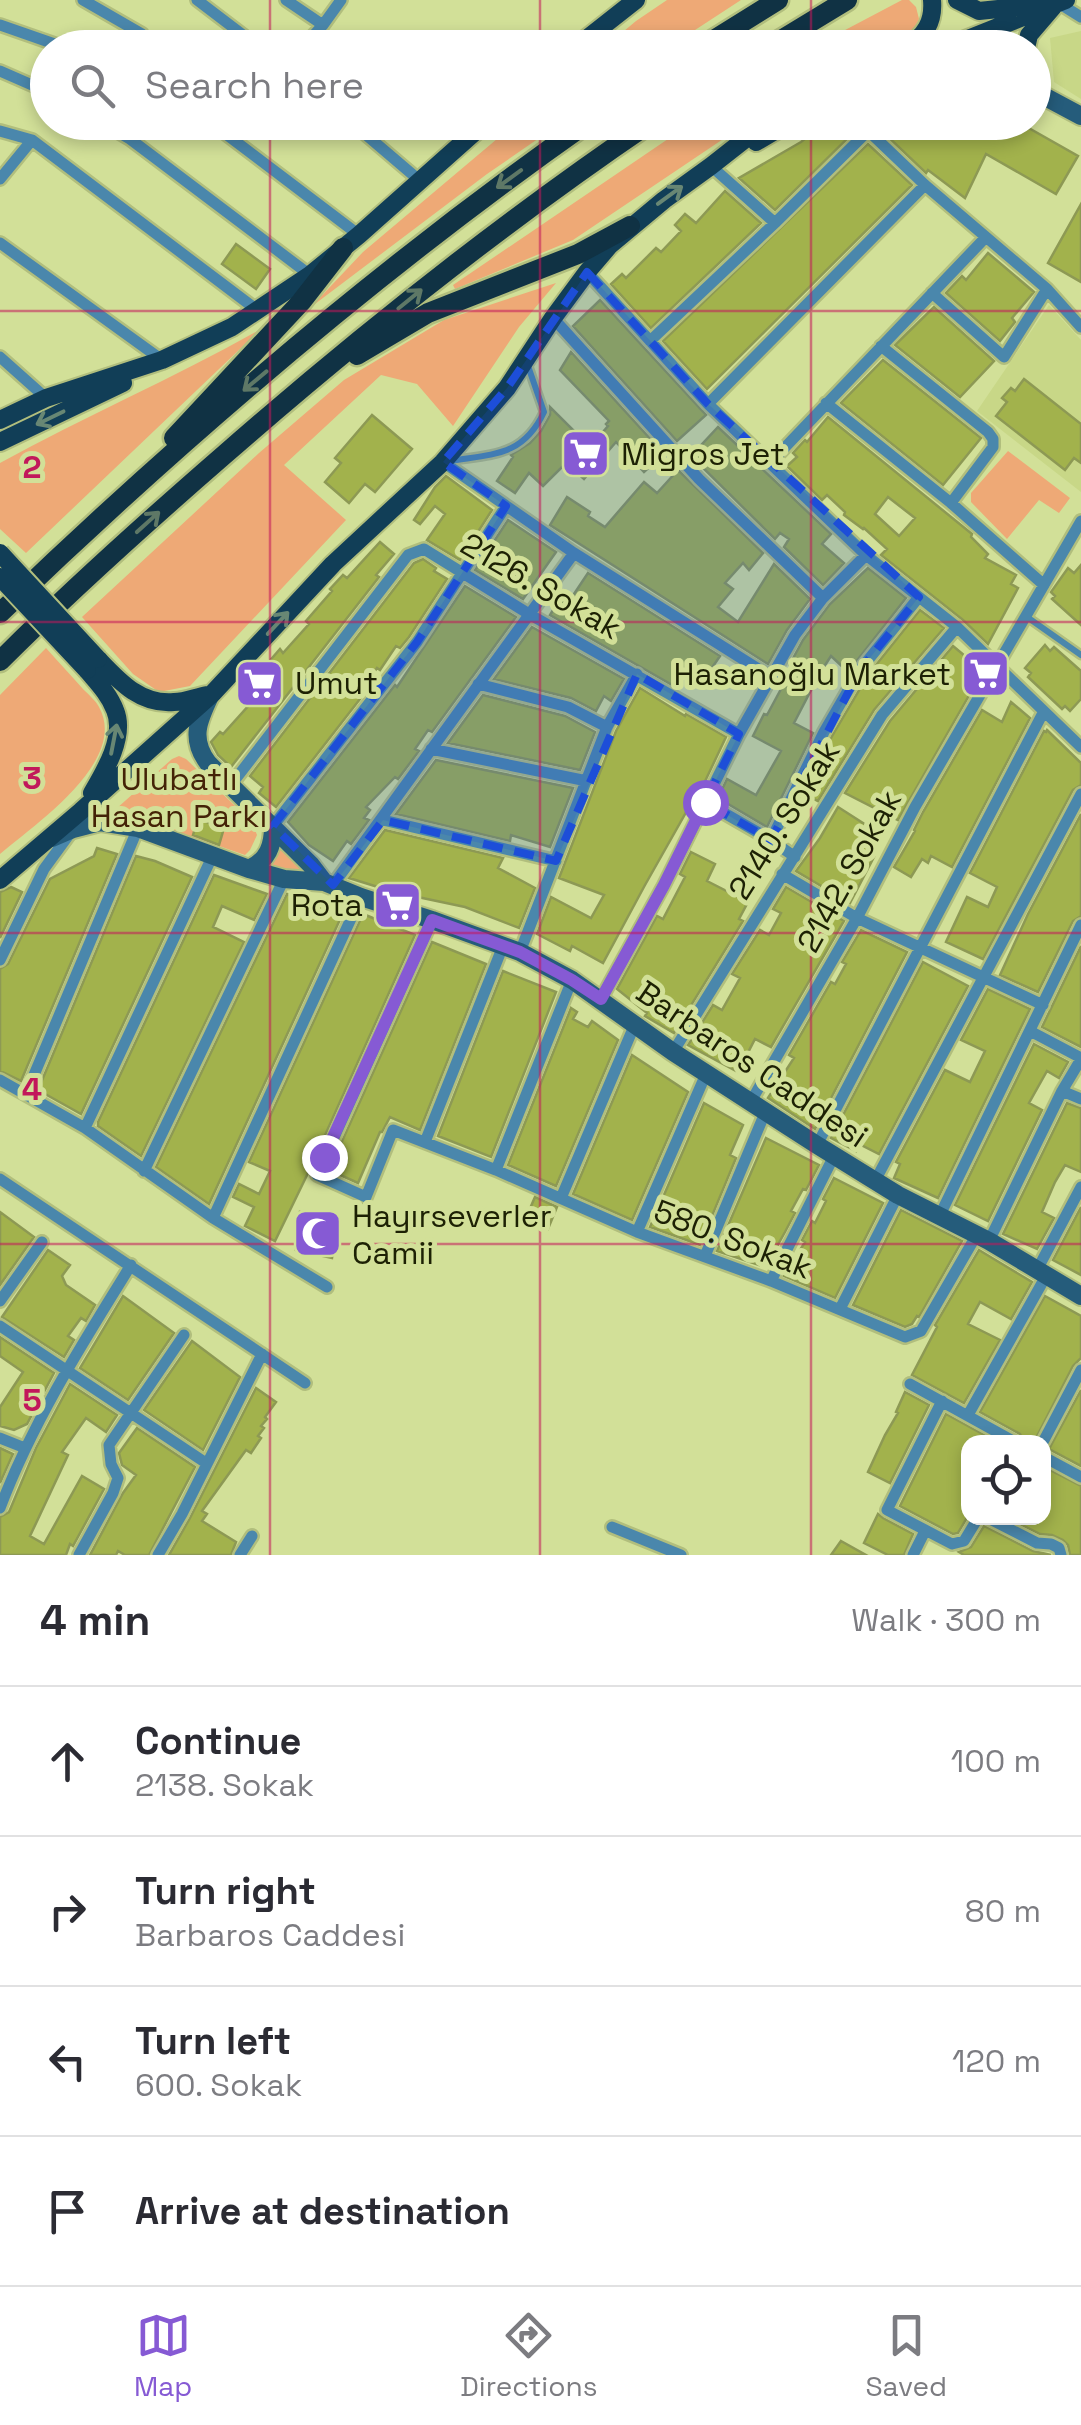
<!DOCTYPE html>
<html lang="en">
<head>
<meta charset="utf-8">
<style>
	:root { --surface:#fff; --page:#f7f7f7; --text:#2b2b33; --muted:#7c7c81; --line:#e1e1e2; --accent:#865ad4 }
	body { margin:0; font-family:"Space Grotesk",sans-serif; background:var(--page); color:var(--text) }
	.controls { position:absolute; right:30px; bottom:30px; display:grid; overflow:hidden; border-radius:20px; box-shadow:0 5px 15px #0003 }
	.controls button { width:90px; height:90px; display:grid; place-items:center; padding:0; border:0; border-bottom:2px solid var(--line); background:var(--surface); color:var(--text); font:50px sans-serif }
	.stop { position:absolute; width:30px; height:30px; margin:-22px; border:8px solid #865ad4; border-radius:50%; background:#fff }
	.stop.end { background:#865ad4; border-color:#fff; box-shadow:0 2px 10px #0008 }
	.list { margin:0; padding:0; list-style:none }
	h2 { display:flex; justify-content:space-between; align-items:center; height:130px; margin:0; padding:0 40px; font-size:42px }
	h2 small { font-size:32px; font-weight:400; color:var(--muted) }
	.list li { display:grid; grid-template-columns:65px 1fr auto; gap:30px; align-items:center; box-sizing:border-box; height:150px; padding:0 40px; border-top:2px solid var(--line) }
	.list b { display:block; font-size:38px; white-space:nowrap }
	.list p { margin:0; font-size:32px; white-space:nowrap; color:var(--muted) }
	.list em { font-size:32px; font-style:normal; color:var(--muted) }
	.icon { flex:none; width:55px; height:55px; fill:none; stroke:currentColor; stroke-width:2; stroke-linecap:round; stroke-linejoin:round }
	.map { position:relative; flex:none; width:1081px; height:1555px; overflow:hidden }
	.search { position:absolute; background:var(--surface); box-shadow:0 5px 15px #0003; left:30px; right:30px; top:30px; height:110px; display:flex; align-items:center; gap:25px; box-sizing:border-box; padding:0 35px; border-radius:55px; color:var(--muted); font-size:38px }
	.sheet { height:730px; background:var(--surface) }
	nav { display:flex; justify-content:space-around; align-items:center; box-sizing:border-box; height:140px; border-top:2px solid var(--line); background:var(--surface); font-size:28px; color:var(--muted) }
	nav a { display:grid; justify-items:center; gap:5px }
	nav .on { color:var(--accent) }
	.map>svg:first-child { display:block }
</style>
</head>
<body>
<div class="map">
<svg width="1081" height="1555" viewBox="0 0 1081 1555">
	<rect width="100%" height="100%" fill="#d2e098"/>
	<!-- built -->
	<path fill="#c8d787" d="M1081,31V99L1054,82L1050,38Z
		M1049,305L1081,340V492L977,411Z"/>
	<!-- green -->
	<path fill="#eea976" d="M667,0H741L669,47H605L636,21Z
		M902,0H909L916,7L919,19C912,34 906,40 892,47L811,48Z
		M693,122L747,123L573,240L455,289L453,285Z
		M516,123H561L487,174L311,307L363,252Z
		M556,283L519,327L453,426L417,384L381,375L284,465L346,520L190,686L159,692L133,674L82,617L259,453L344,380L444,320Z
		M261,329L26,553L0,529V463C86,416 176,377 261,329Z
		M1008,451L1070,498L1059,513L1039,500L1007,539L971,502V493Z
		M46,648C58,662 71,675 83,689C88,694 96,701 99,707C129,761 34,825 0,854V695Z
		M179,756L186,759L252,822L257,835L250,850L245,855L129,815L117,813L116,809L172,759Z
		M278,849H283L304,870V873L270,869Z"/>
	<!-- building -->
	<path fill="#a2b24c" stroke="#8d9954" stroke-width="2.5" fill-rule="evenodd" d="M827,122H832L849,137L775,210L739,178L801,142Z
		M892,122H1018L1078,156L1056,194L986,154L965,198L928,170L926,173L884,133Z
		M868,144L912,185L707,389L663,341Z
		M725,191L761,223L651,328L611,284L622,274L626,278L656,248L661,252L681,231L675,225L685,214L696,223Z
		M1081,204V282L1048,263Z
		M236,244L270,269L256,289L222,264Z
		M988,253L1034,292L1012,318L1015,322L1000,341L946,293L962,276L966,280Z
		M600,300L706,415L677,441L573,326Z
		M934,307L994,361L960,397L895,345Z
		M571,352L664,454L644,472L616,442L584,479L566,463L543,486L529,473L515,493L497,481L513,457L511,455L530,443L541,431L550,415V407L590,447L608,426L606,424L609,421L560,370Z
		M883,360L981,438L943,485L841,403Z
		M1024,379L1081,424V463L1074,458L1065,470L996,416L1007,402L1002,398L1011,388L1015,391Z
		M372,415L412,449L375,492L365,484L349,503L325,482L341,463L335,458Z
		M828,417L972,534L971,537L988,554L985,558L1016,575L1011,584L1018,588L988,644L963,620L881,555L887,549L864,528L863,529L844,515L845,512L827,495L822,500L787,466L797,457L793,453L805,440L807,442ZM888,497L915,518L899,536L875,514Z
		M718,427L831,534L822,544L844,563L823,585L784,547L789,539L780,533L775,539L691,456Z
		M678,470L763,553L749,570L743,563L725,583L733,589L718,607L738,622L774,564L810,599L787,630L768,664L550,525L567,497L590,512L588,516L605,527L644,482L657,493Z
		M446,476L492,510L460,560L427,540L445,514L435,506L420,524L414,520L435,487Z
		M508,520L556,552L523,599L475,570Z
		M380,542L394,554L376,575L379,577L231,767L218,755L211,742L220,732L223,734L250,704L240,695L280,649L283,653L309,624L306,621L332,591L330,589L343,575L347,578Z
		M423,559L436,568L434,571L447,579L409,637L400,648L396,646L380,670L377,668L363,687L367,690L276,807L259,793L263,787L250,776L414,563Z
		M1081,565V625L1052,599L1055,596L1051,592L1068,568L1074,573Z
		M868,568L906,598L848,672L831,656L820,673L794,723L813,733L767,827L718,798L727,779L756,795L781,751L753,736L764,714L767,715L795,663L790,664L803,640L830,604Z
		M588,573L720,656L707,675L689,662L674,686L550,615L562,595L570,600Z
		M465,586L516,617L432,732L428,730L415,749L419,751L398,779L395,777L366,807L370,810L364,818L369,820L351,844L347,841L333,861L309,845L288,822L395,685L397,687Z
		M920,610L944,628L874,710L818,801L804,794L832,736L868,675Z
		M532,627L624,679L611,701L604,696L596,711L571,698L494,679Z
		M1045,645L1050,651L1054,647L1081,671V699L1070,711L1065,706L1062,709L1028,677L1031,673L1025,668Z
		M953,646L983,671L898,820L845,793L890,721Z
		M640,688L685,716L686,714L726,737L699,794L697,793L645,885L603,963L572,946L570,951L537,934L551,897L591,918L604,895L559,878L616,731Z
		M483,695L565,716L595,732L580,770L448,743Z
		M1011,702L1030,718L952,867L931,856L928,863L922,859L911,877L894,867L915,831L914,830L923,812L982,710L1002,722Z
		M1047,730L1081,763V785L1073,790L983,959L946,942L967,897L988,907L997,887L970,873L1044,731L1046,732Z
		M436,760L573,788L550,847L511,835L510,841L396,814Z
		M838,807L880,834L869,855L874,857L850,903L796,871L820,838Z
		M1081,814V916L1073,921L1038,992L1000,975L1028,914Z
		M198,819L224,828L219,845L193,835Z
		M385,830L503,858L498,868L535,888L519,928L465,907L394,892L349,878Z
		M97,848L117,854L21,1081L0,1071V969L8,964L50,879L94,856Z
		M691,852L715,864L707,881L748,902L739,919L743,921L674,1033L645,1016L647,1013L617,989L657,916L663,919L685,877L680,874Z
		M136,856L155,861L192,877L81,1114L38,1090Z
		M214,875L267,894L254,920L222,906L213,927L244,942L141,1156L98,1126V1122Z
		M11,887L22,892L0,938V892Z
		M786,887L844,921L771,1047L755,1039L738,1072L688,1045L713,1005L722,1010L740,978L732,974L760,930L769,935L781,913L773,909Z
		M287,894L343,913L209,1204L156,1167Z
		M363,914L415,935L308,1173L275,1241L245,1226L254,1207L233,1197L239,1184L259,1194L270,1171L249,1162Z
		M861,930L907,952L815,1129L768,1098L794,1058L789,1055L831,982L835,984L846,964L842,962Z
		M432,942L486,964L420,1130L390,1117L382,1132H380L358,1183L329,1170Z
		M1081,946V1047L1042,1027Z
		M923,962L968,986L879,1154L859,1144L856,1151L831,1138Z
		M503,971L556,992L491,1157L438,1136Z
		M988,989L1030,1009L938,1198L894,1178L900,1164L896,1162L945,1070L970,1082L985,1051L961,1040Z
		M571,1008L577,1012L573,1019L588,1027L592,1021L618,1040L556,1186L508,1165Z
		M1034,1044L1068,1062L1059,1078L1047,1071L1029,1103L1042,1110L988,1221L955,1205Z
		M632,1055L688,1092L632,1220L573,1194Z
		M704,1103L743,1125L730,1155L736,1158L700,1245L650,1227Z
		M1067,1103L1081,1108V1172L1065,1165L1055,1182L1042,1212L1054,1218L1037,1249L1003,1234Z
		M766,1138L819,1165L806,1190L803,1189L791,1211L795,1213L785,1232L776,1248L770,1245L759,1265L717,1251Z
		M834,1178L883,1203L835,1298L784,1276L805,1242L802,1240L812,1221L815,1223L826,1201L823,1199Z
		M535,1197L557,1207L548,1229L525,1220Z
		M1081,1207V1275L1053,1260Z
		M901,1210L962,1241L919,1317L917,1316L912,1324L905,1327L853,1305Z
		M0,1212L34,1237L0,1285Z
		M300,1212L338,1219L332,1258L296,1250Z
		M48,1250L70,1265L62,1276L66,1285L95,1305L86,1321L81,1318L68,1336L74,1340L64,1357L2,1317Z
		M979,1250L1032,1282L1011,1319L980,1302L968,1324L1000,1340L964,1403L912,1375L937,1327L935,1325Z
		M123,1296L174,1333L128,1400L80,1368Z
		M1045,1296L1081,1316V1358L1073,1366L1034,1442H1024L1020,1434L980,1412Z
		M0,1337L54,1373L27,1424L14,1430L0,1426V1407L23,1372L0,1356Z
		M192,1341L240,1377L203,1450L144,1410Z
		M70,1384L117,1415L106,1432L86,1418L62,1452L68,1455L30,1536L44,1544L82,1476L104,1489L73,1546L70,1544L66,1555H0V1517L9,1512L36,1448Z
		M256,1388L276,1402L265,1417L267,1419L261,1426L264,1428L258,1436L261,1438L251,1453L246,1450L202,1511L207,1514L202,1521L236,1542L231,1555H169L190,1518Z
		M1081,1390V1466L1049,1449Z
		M905,1392L929,1405L890,1483L868,1472L885,1435L898,1413L896,1412Z
		M946,1414L997,1442H968V1516L958,1533L953,1534L900,1506Z
		M137,1428L195,1467L149,1555H125L118,1551L116,1555H90L123,1493L136,1475L122,1465L119,1453Z
		M0,1448L13,1454L0,1483Z
		M1044,1467L1081,1486V1555H1070L1068,1545L1063,1540L1052,1535L1040,1534L1008,1518H1044Z
		M878,1514L883,1518L913,1534L904,1555H888L864,1543Z
		M984,1526L1033,1551L1051,1555H964L959,1552L971,1547Z
		M841,1541L866,1555H831Z"/>
	<g fill="none" stroke-linecap="round" stroke-linejoin="round">
		<defs>
			<path id="service" d="M449,461C492,454 523,457 544,412L528,366
				M1027,617L1081,655"/>
			<path id="minor" d="M83,0L142,34L137,48
				M197,0L260,48
				M286,0L323,25
				M1057,2L1081,17
				M0,25L66,48
				M302,48L323,25L341,0
				M0,71L48,92
				M101,122L130,139L310,275
				M210,122L359,235
				M351,122L419,180
				M859,122L925,185L1047,289L1081,327
				M0,131L32,140L257,310
				M711,166L775,223
				M0,179L32,140
				M0,243L162,360
				M587,272L708,404L866,555L957,627L1081,747
				M932,293L1004,357L1047,289
				M553,318L699,479L823,598
				M650,341L775,223L867,132
				M881,346L988,432L993,439V447L951,503
				M0,357L46,398
				M826,403L951,503L1044,585
				M708,404L925,185
				M443,462L574,553L771,677
				M770,463L986,237
				M478,684L568,707L607,727
				M431,749L587,781
				M231,785L408,555L424,549L529,614L739,734
				M705,802L771,840L795,857
				M383,820L556,861
				M273,826L417,642L506,506
				M771,840L824,732L860,670L919,597
				M782,874L857,918L1043,1005
				M333,885L574,553
				M432,920L317,1175L366,1197L393,1130L496,1170L637,1232L771,1281L905,1337L921,1331L976,1236
				M520,952L607,727L637,674
				M0,960L44,869L71,832
				M601,999L664,885L739,734L795,635L823,598L866,555
				M1030,1031L1081,1058
				M673,1052L882,715L957,627
				M0,1080L85,1128L213,1218L327,1287
				M1062,1091L1081,1099
				M26,1094L138,828
				M750,1103L857,918L915,807L1081,521
				M85,1128L212,857
				M425,1142L503,946
				M817,1145L1044,711
				M496,1170L572,980
				M144,1171L284,879
				M0,1179L305,1383
				M875,1181L1081,794
				M561,1198L635,1024
				M940,1215L1081,925
				M213,1218L361,897
				M637,1232L706,1074
				M989,1241L1062,1091L1081,1059
				M705,1256L765,1113
				M1037,1270L1081,1187
				M771,1281L834,1156
				M0,1301L42,1242
				M840,1309L898,1195
				M0,1326L206,1463
				M910,1384L1015,1442
				M942,1401L887,1510L952,1544L964,1541L978,1518
				M968,1415L1046,1276
				M0,1438L25,1448
				M1043,1442L1081,1370
				M1044,1457L1081,1477
				M0,1508C33,1421 82,1344 131,1265
				M988,1518L1037,1543L1051,1544L1059,1548L1061,1555
				M612,1527L681,1555
				M79,1555L113,1493L118,1478L111,1464L109,1445L184,1335
				M158,1555L182,1514L262,1354
				M240,1555L252,1536
				M913,1555L925,1531"/>
			<path id="secondary" d="M1038,93L1081,116
				M210,696C198,721 190,739 208,763L311,865L324,882
				M52,838L73,829L100,822L138,828L249,869L284,879L324,882L361,897L432,920L520,952L572,980L673,1052L817,1145L898,1195L989,1241L1081,1296
				M249,869C268,860 273,846 273,826"/>
			<path id="primary" d="M957,0L979,11L1036,5
				M575,48L636,0
				M906,48C925,36 934,22 932,0
				M945,48L1066,0
				M1026,48L1029,35L1053,7
				M1034,85L1038,93
				M756,142L790,122
				M0,420L46,398L162,360L232,327L310,275L359,235L486,122
				M0,442L123,383
				M98,659C119,681 140,705 174,702C185,702 196,697 207,695
				M87,670C97,682 109,694 115,710C126,736 105,771 92,793
				M0,880L81,811L212,694L333,564L443,462L507,388L553,318L587,272L610,245L664,200L711,166L767,122"/>
			<path id="trunk" d="M701,48L778,0
				M768,48L847,0
				M357,355L428,313L578,254L630,226
				M174,438L301,302L343,248
				M0,613C185,435 379,269 588,122
				M0,661C72,589 148,521 224,455C360,336 501,224 651,122"/>
		</defs>
		<!-- service casing -->
		<use href="#service" stroke="#b1be7d" stroke-width="11"/>
		<!-- minor casing -->
		<use href="#minor" stroke="#b1be7d" stroke-width="16"/>
		<!-- secondary casing -->
		<use href="#secondary" stroke="#b1be7d" stroke-width="22"/>
		<!-- primary casing -->
		<use href="#primary" stroke="#b1be7d" stroke-width="22"/>
		<!-- trunk casing -->
		<use href="#trunk" stroke="#b1be7d" stroke-width="25"/>
		<!-- service -->
		<use href="#service" stroke="#4a87ac" stroke-width="6"/>
		<!-- minor -->
		<use href="#minor" stroke="#4a87ac" stroke-width="11"/>
		<!-- secondary -->
		<use href="#secondary" stroke="#255c7b" stroke-width="18"/>
		<!-- primary -->
		<use href="#primary" stroke="#113e57" stroke-width="18"/>
		<!-- trunk -->
		<use href="#trunk" stroke="#103244" stroke-width="20"/>
		<defs>
			<path id="primary-bridge" d="M0,553L98,659
				M0,577L87,670"/>
		</defs>
		<!-- primary-bridge casing -->
		<use href="#primary-bridge" stroke="#b1be7d" stroke-width="22" stroke-linecap="butt"/>
		<!-- primary-bridge -->
		<use href="#primary-bridge" stroke="#113e57" stroke-width="18"/>
	</g>
	<!-- one-way arrows -->
	<defs><path id="oneway-shaft" d="M-6 0H5M1.5-3L5.5 0L1.5 3" fill="none" stroke-width="1.6" stroke-linecap="round" stroke-linejoin="round" transform="scale(2.5)"/></defs>
	<g stroke="#5e7866">
		<use href="#oneway-shaft" transform="translate(509 179) rotate(144)"/>
		<use href="#oneway-shaft" transform="translate(410 299) rotate(-39)"/>
		<use href="#oneway-shaft" transform="translate(255 381) rotate(140)"/>
		<use href="#oneway-shaft" transform="translate(148 522) rotate(-42)"/>
	</g>
	<g stroke="#688774">
		<use href="#oneway-shaft" transform="translate(670 195) rotate(-36)"/>
		<use href="#oneway-shaft" transform="translate(50 418) rotate(154)"/>
		<use href="#oneway-shaft" transform="translate(278 623) rotate(-47)"/>
		<use href="#oneway-shaft" transform="translate(114 739) rotate(-79)"/>
	</g>
	<g fill="none" stroke-linecap="round" stroke-linejoin="round">
		<!-- route -->
		<path stroke="#865ad4" stroke-width="12" d="M324,1157L432,920L520,952L572,980L601,999L664,885L705,802"/>
	</g>
	<!-- marked area -->
	<path fill="#1d4ed8" fill-opacity="0.2" stroke="#1d4ed8" stroke-width="8" stroke-dasharray="20 12" stroke-linejoin="round" d="M587,272L708,404L919,597L860,670L771,840L705,802L739,734L637,674L556,861L383,820L333,885L273,826L417,642L506,506L443,462L507,388Z"/>
	<!-- grid -->
	<path fill="none" stroke="#c2185b" stroke-width="2.5" stroke-opacity="0.55" d="M270,0V48M540,0V48M811,0V48M270,122V1555M540,122V1555M811,122V1555M0,311H1081M0,622H1081M0,933H1081M0,1244H1081"/>
	<!-- icons -->
	<defs>
		<symbol id="supermarket-square" viewBox="-11 -11 22 22"><rect x="-9" y="-9" width="18" height="18" rx="4" fill="#865ad4" stroke="#d2e098"/><path d="M-6-5.5h2.5l.6 2H6L4.5 2H-2.5L-4.4-4H-6ZM-1.5 3.2a1.3 1.3 0 1 0 .1 0ZM3 3.2a1.3 1.3 0 1 0 .1 0Z" fill="#fff"/></symbol>
		<symbol id="mosque-square" viewBox="-11 -11 22 22"><rect x="-9" y="-9" width="18" height="18" rx="4" fill="#865ad4" stroke="#d2e098"/><path d="M3.5-4.9A6 6 0 1 0 3.5 4.9A5 5 0 1 1 3.5-4.9Z" fill="#fff"/></symbol>
	</defs>
	<g fill-rule="evenodd">
		<use href="#supermarket-square" x="558" y="426" width="55" height="55"/>
		<use href="#supermarket-square" x="958" y="646" width="55" height="55"/>
		<use href="#supermarket-square" x="232" y="656" width="55" height="55"/>
		<use href="#supermarket-square" x="370" y="878" width="55" height="55"/>
		<use href="#mosque-square" x="290" y="1206" width="55" height="55"/>
	</g>
	<g text-anchor="middle" stroke-width="10" stroke-linejoin="round" paint-order="stroke">
		<!-- poi labels -->
		<g font-size="32" fill="#1d2104" stroke="#d2e098" text-anchor="start">
			<text x="621" y="465">Migros Jet</text>
			<text x="951" y="685" text-anchor="end">Hasanoğlu Market</text>
			<text x="295" y="694">Umut</text>
			<text x="363" y="916" text-anchor="end">Rota</text>
			<text x="352" y="1227">Hayırseverler<tspan x="352" dy="37">Camii</tspan></text>
		</g>
		<!-- street labels -->
		<g font-size="32" fill="#1d2104" stroke="#d2e098">
			<text transform="translate(541 586) rotate(30)" y="11">2126. Sokak</text>
			<text transform="translate(784 820) rotate(-58)" y="11">2140. Sokak</text>
			<text transform="translate(849 871) rotate(-61)" y="11">2142. Sokak</text>
			<text transform="translate(752 1064) rotate(34)" y="11">Barbaros Caddesi</text>
			<text transform="translate(733 1239) rotate(21)" y="11">580. Sokak</text>
		</g>
		<!-- park labels -->
		<g font-size="32" fill="#442307" stroke="#d2e098">
			<text x="179" y="790">Ulubatlı<tspan x="179" dy="37">Hasan Parkı</tspan></text>
		</g>
	</g>
	<g font-size="32" text-anchor="middle" font-weight="bold" fill="#c2185b" stroke="#d2e098" stroke-width="10" stroke-linejoin="round" paint-order="stroke">
		<text x="32" y="478">2</text>
		<text x="32" y="789">3</text>
		<text x="32" y="1100">4</text>
		<text x="32" y="1411">5</text>
	</g>
</svg>
<div class="controls">
<button><svg class="icon" aria-label="locate" viewBox="0 0 24 24"><circle cx="12" cy="12" r="6"/><path d="M12 2v4M12 18v4M2 12h4M18 12h4"/></svg></button>
</div>
<div class="stop" style="left:705px;top:802px"></div>
<div class="stop end" style="left:324px;top:1157px"></div>
<div class="search"><svg class="icon" aria-label="search" viewBox="0 0 24 24"><circle cx="10" cy="10" r="6"/><path d="M15 15l6 6"/></svg>Search here</div>
</div>
<section class="sheet">
<h2>4 min<small>Walk · 300 m</small></h2>
<ul class="list">
<li><svg class="icon" aria-label="ahead" viewBox="0 0 24 24"><path d="M12 20V5M6 11l6-6 6 6"/></svg><div><b>Continue</b><p>2138. Sokak</p></div><em>100 m</em></li>
<li><svg class="icon" aria-label="right" viewBox="0 0 24 24"><path d="M7 20v-9h11M14 6l5 5-5 5"/></svg><div><b>Turn right</b><p>Barbaros Caddesi</p></div><em>80 m</em></li>
<li><svg class="icon" aria-label="left" viewBox="0 0 24 24"><path d="M17 20v-9H6M10 6l-5 5 5 5"/></svg><div><b>Turn left</b><p>600. Sokak</p></div><em>120 m</em></li>
<li><svg class="icon" aria-label="arrive" viewBox="0 0 24 24"><path d="M6 21V4h12l-3 4 3 4H6"/></svg><div><b>Arrive at destination</b></div></li>
</ul>
</section>
<nav>
<a class="on"><svg class="icon" aria-label="map" viewBox="0 0 24 24"><path d="M3 6l6-2 6 2 6-2v14l-6 2-6-2-6 2zM9 4v14M15 6v14"/></svg>Map</a>
<a><svg class="icon" aria-label="directions" viewBox="0 0 24 24"><path d="M12 3l9 9-9 9-9-9zM9 14v-3h6M13 9l2 2-2 2"/></svg>Directions</a>
<a><svg class="icon" aria-label="saved" viewBox="0 0 24 24"><path d="M7 4h10v16l-5-4-5 4z"/></svg>Saved</a>
</nav>
</body>
</html>
